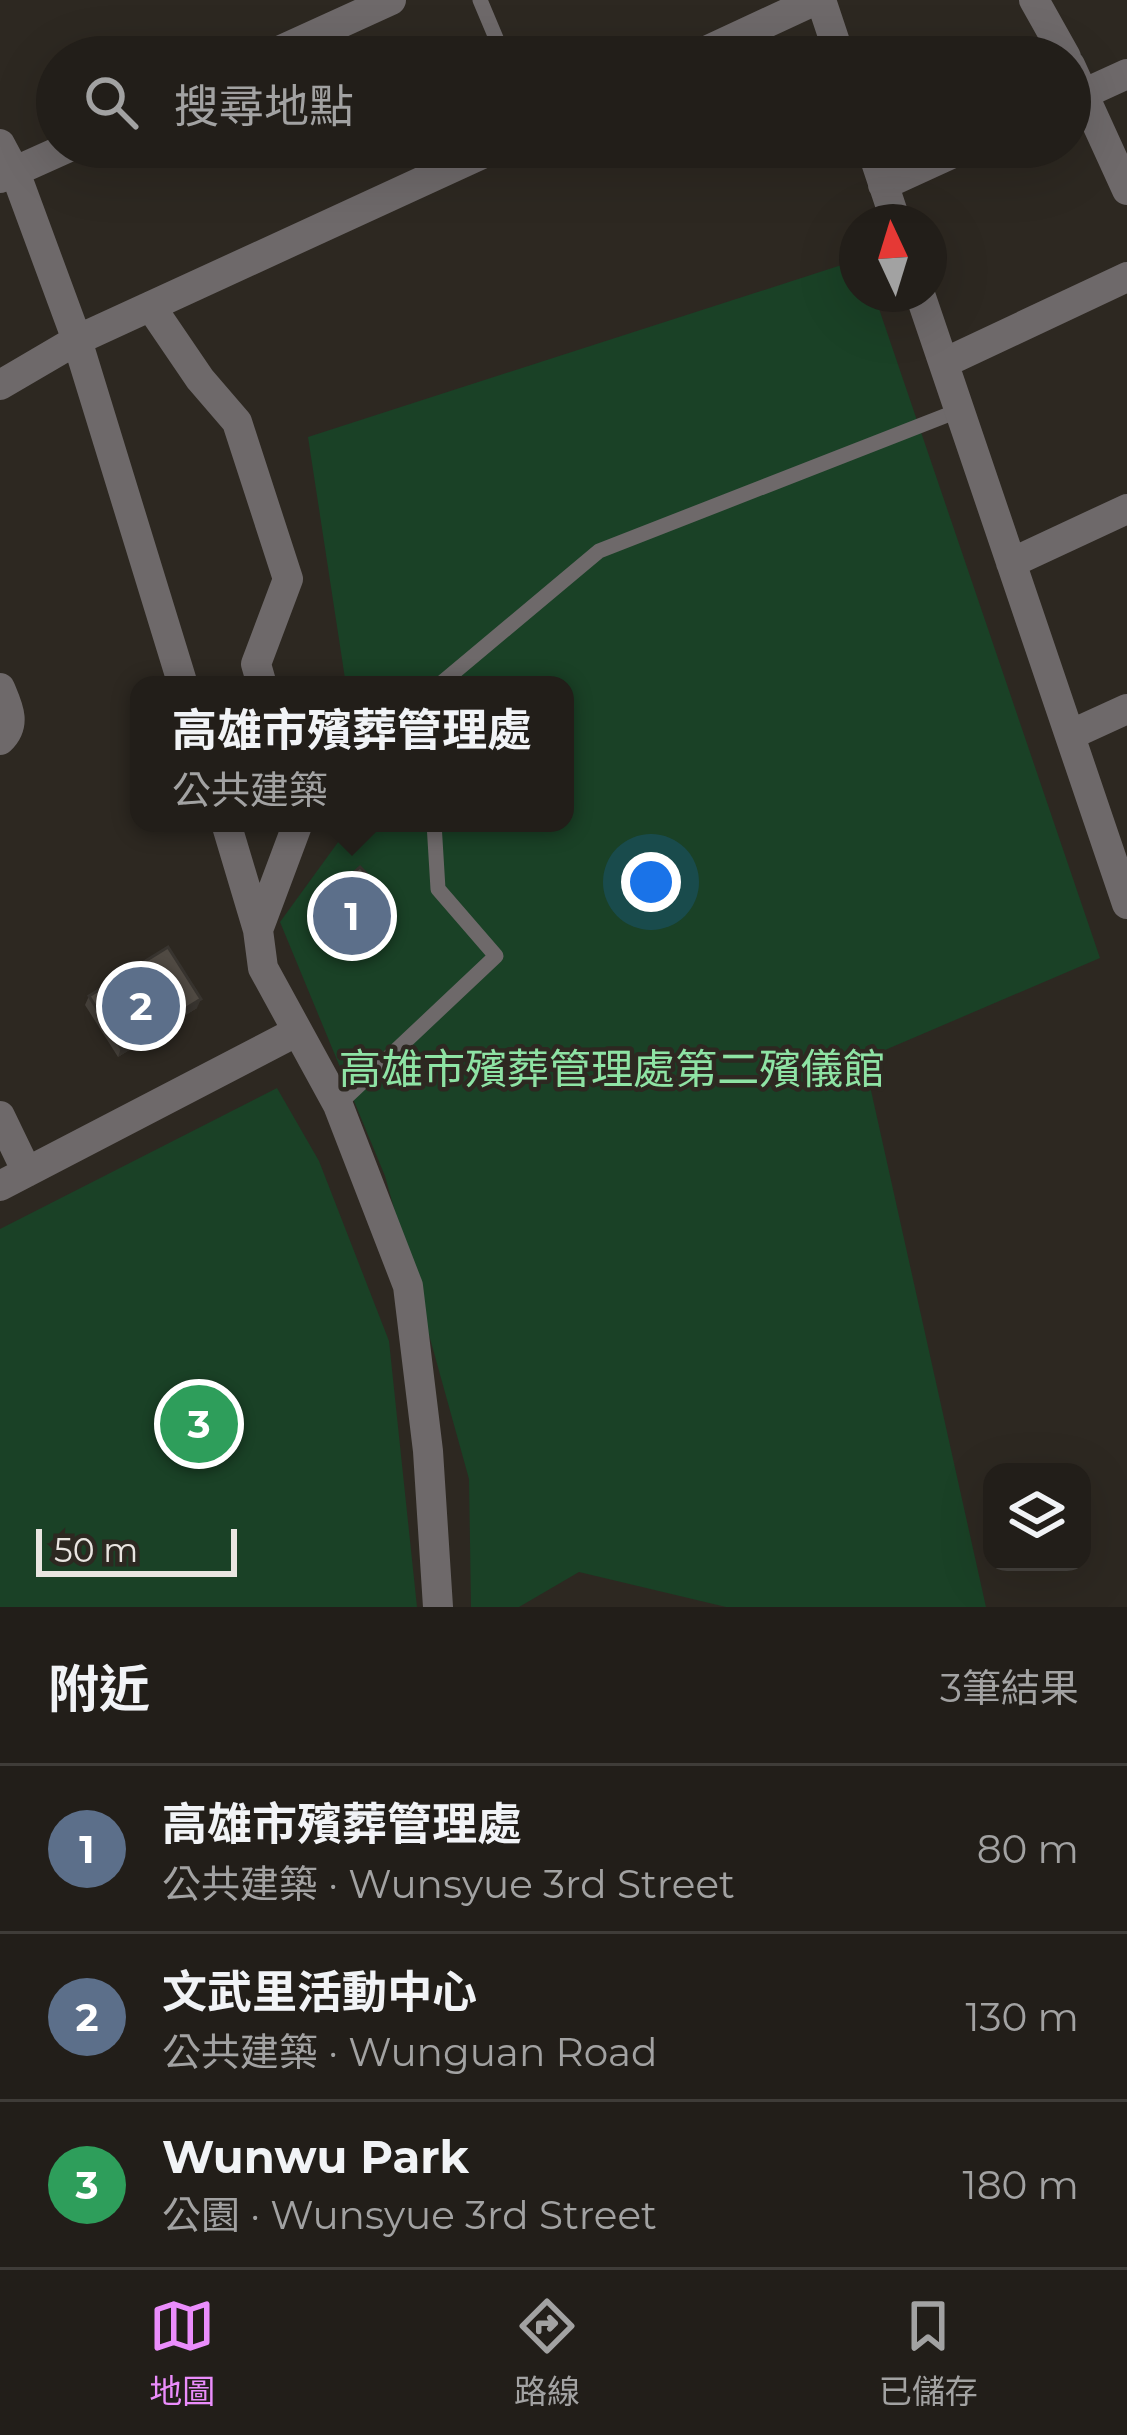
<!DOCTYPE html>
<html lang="zh-TW">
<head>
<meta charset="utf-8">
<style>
	:root { --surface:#221e19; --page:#2a2722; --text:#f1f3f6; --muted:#a2a2a2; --line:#3f3c38; --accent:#eb8dfc }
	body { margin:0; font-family:Montserrat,"Noto Sans TC",sans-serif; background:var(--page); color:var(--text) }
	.controls { position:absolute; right:36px; bottom:36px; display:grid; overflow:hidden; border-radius:24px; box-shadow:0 12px 48px #0002 }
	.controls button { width:108px; height:108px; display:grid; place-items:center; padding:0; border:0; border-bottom:3px solid var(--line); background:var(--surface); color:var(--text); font:60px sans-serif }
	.compass { position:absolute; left:839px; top:204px; width:108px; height:108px; border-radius:50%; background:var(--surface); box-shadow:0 12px 48px #0002; rotate:356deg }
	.scale { position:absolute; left:36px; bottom:30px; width:201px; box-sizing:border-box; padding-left:12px; border:6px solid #e9e5e1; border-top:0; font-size:33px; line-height:42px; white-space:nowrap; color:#e9e5e1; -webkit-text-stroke:9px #2d2821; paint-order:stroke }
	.you { position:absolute; left:651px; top:882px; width:42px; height:42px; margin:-30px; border:9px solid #fff; border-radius:50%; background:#1a73e8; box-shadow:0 0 0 18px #1a73e833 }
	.badge { display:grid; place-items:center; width:78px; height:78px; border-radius:50%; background:var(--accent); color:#fff; font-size:39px; font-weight:700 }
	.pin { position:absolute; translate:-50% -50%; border:6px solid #fff; box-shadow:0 3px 12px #0006 }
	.popup { position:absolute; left:130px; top:676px; width:444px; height:156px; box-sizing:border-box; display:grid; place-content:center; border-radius:24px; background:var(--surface); filter:drop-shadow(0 3px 9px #0005); font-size:39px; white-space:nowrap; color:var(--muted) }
	.popup b { font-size:45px; color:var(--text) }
	.popup::after { content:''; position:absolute; left:50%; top:100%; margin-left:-24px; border:24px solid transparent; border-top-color:var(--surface) }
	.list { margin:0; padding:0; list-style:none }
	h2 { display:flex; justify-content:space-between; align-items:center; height:156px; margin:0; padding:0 48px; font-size:51px }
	h2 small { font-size:39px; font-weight:400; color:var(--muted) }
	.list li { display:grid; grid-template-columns:78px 1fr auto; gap:36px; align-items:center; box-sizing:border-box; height:168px; padding:0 48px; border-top:3px solid var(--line) }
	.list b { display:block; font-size:45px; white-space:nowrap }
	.list p { margin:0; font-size:39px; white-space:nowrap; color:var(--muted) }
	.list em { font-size:39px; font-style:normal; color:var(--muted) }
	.icon { flex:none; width:66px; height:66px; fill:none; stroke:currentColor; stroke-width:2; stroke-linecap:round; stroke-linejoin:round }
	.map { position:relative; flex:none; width:1127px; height:1607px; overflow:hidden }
	.search { position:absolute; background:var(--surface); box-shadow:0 12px 48px #0002; left:36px; right:36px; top:36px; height:132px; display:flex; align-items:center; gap:30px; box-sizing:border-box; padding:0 42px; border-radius:66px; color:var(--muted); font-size:45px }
	.sheet { height:660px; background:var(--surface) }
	nav { display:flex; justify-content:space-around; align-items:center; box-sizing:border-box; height:168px; border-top:3px solid var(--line); background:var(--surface); font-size:33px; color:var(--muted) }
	nav a { display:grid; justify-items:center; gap:6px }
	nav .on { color:var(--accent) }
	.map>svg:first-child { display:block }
</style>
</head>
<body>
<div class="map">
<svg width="1127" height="1607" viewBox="0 0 1127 1607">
	<rect width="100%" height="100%" fill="#2d2821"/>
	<!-- green -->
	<path fill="#1a4126" d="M857,260V294H874L1100,958L864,1059L986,1607H726L579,1572L519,1607H471L469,1479L385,1176L280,922L352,823H565V685H346L308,437Z
		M277,1088L319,1161L389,1341L417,1607H0V1229Z"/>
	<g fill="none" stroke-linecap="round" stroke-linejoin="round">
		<!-- lane -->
		<path stroke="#6e696a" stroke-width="15" d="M480,0L504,57
			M439,685L599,551L960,410
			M338,1105L496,956L438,889L434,823"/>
		<!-- street -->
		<path stroke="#6e696a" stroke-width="30" d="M821,0L840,57
			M1034,0L1066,57
			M266,57L391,0
			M693,57L816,0
			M1070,65L1127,190
			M1070,100L1127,74
			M0,144L15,172L77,340L183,685
			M871,147L896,222
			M0,178L69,147
			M883,185L966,147
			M920,294L1127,904
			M151,307L200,379L237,422L288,579L256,664L262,685
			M944,363L1127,277
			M0,385L77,340L497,147
			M1011,563L1127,509
			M0,688C8,707 17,724 0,740
			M1070,735L1127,709
			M226,823L258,930L263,968L338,1105L408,1286L428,1451L438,1607
			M258,930L298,823
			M0,1116L27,1172
			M0,1186L296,1032"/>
	</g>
	<!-- wall -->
	<path fill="#45403a" d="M326,898L383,916L349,948L320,916Z
		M89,996L197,1008L118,1057L85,1005Z"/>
	<!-- shaded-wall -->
	<path fill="#38342f" d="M390,898L383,916L349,948L355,930Z
		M201,999L197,1008L118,1057L121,1048Z"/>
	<!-- building -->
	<path fill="#504a43" stroke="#38342f" stroke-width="3" d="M360,867L390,898L355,930L326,898Z
		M168,947L201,999L121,1048L89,996Z"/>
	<g text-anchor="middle" stroke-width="9" stroke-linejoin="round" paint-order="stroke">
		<!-- park labels -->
		<g font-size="42" fill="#8ee3a4" stroke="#2d2821">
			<text x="612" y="1084">高雄市殯葬管理處第二殯儀館</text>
		</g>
	</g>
</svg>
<div class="controls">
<button><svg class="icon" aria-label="layers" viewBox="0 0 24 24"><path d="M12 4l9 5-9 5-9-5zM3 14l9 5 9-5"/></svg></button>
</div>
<svg class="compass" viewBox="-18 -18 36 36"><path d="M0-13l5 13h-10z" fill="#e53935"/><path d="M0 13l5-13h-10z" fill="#a2a2a2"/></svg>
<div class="scale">50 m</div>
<div class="you"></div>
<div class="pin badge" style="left:352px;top:916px;background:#5c6f8a">1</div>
<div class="popup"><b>高雄市殯葬管理處</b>公共建築</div>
<div class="pin badge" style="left:141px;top:1006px;background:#5c6f8a">2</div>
<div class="pin badge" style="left:199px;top:1424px;background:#2e9e5b">3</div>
<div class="search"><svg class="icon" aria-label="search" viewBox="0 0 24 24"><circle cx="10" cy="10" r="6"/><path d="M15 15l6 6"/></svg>搜尋地點</div>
</div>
<section class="sheet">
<h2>附近<small>3筆結果</small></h2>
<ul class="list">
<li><span class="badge" style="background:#5c6f8a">1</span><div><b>高雄市殯葬管理處</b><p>公共建築 · Wunsyue 3rd Street</p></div><em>80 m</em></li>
<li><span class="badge" style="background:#5c6f8a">2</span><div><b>文武里活動中心</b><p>公共建築 · Wunguan Road</p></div><em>130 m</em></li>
<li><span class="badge" style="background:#2e9e5b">3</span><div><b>Wunwu Park</b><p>公園 · Wunsyue 3rd Street</p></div><em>180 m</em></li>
</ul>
</section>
<nav>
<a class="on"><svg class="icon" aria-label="map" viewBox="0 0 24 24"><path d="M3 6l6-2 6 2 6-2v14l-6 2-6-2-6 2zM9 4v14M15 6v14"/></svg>地圖</a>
<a><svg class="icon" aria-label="directions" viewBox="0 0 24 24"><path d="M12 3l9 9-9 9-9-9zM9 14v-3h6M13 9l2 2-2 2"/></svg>路線</a>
<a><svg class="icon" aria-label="saved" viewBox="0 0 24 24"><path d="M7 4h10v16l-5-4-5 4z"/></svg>已儲存</a>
</nav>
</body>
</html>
